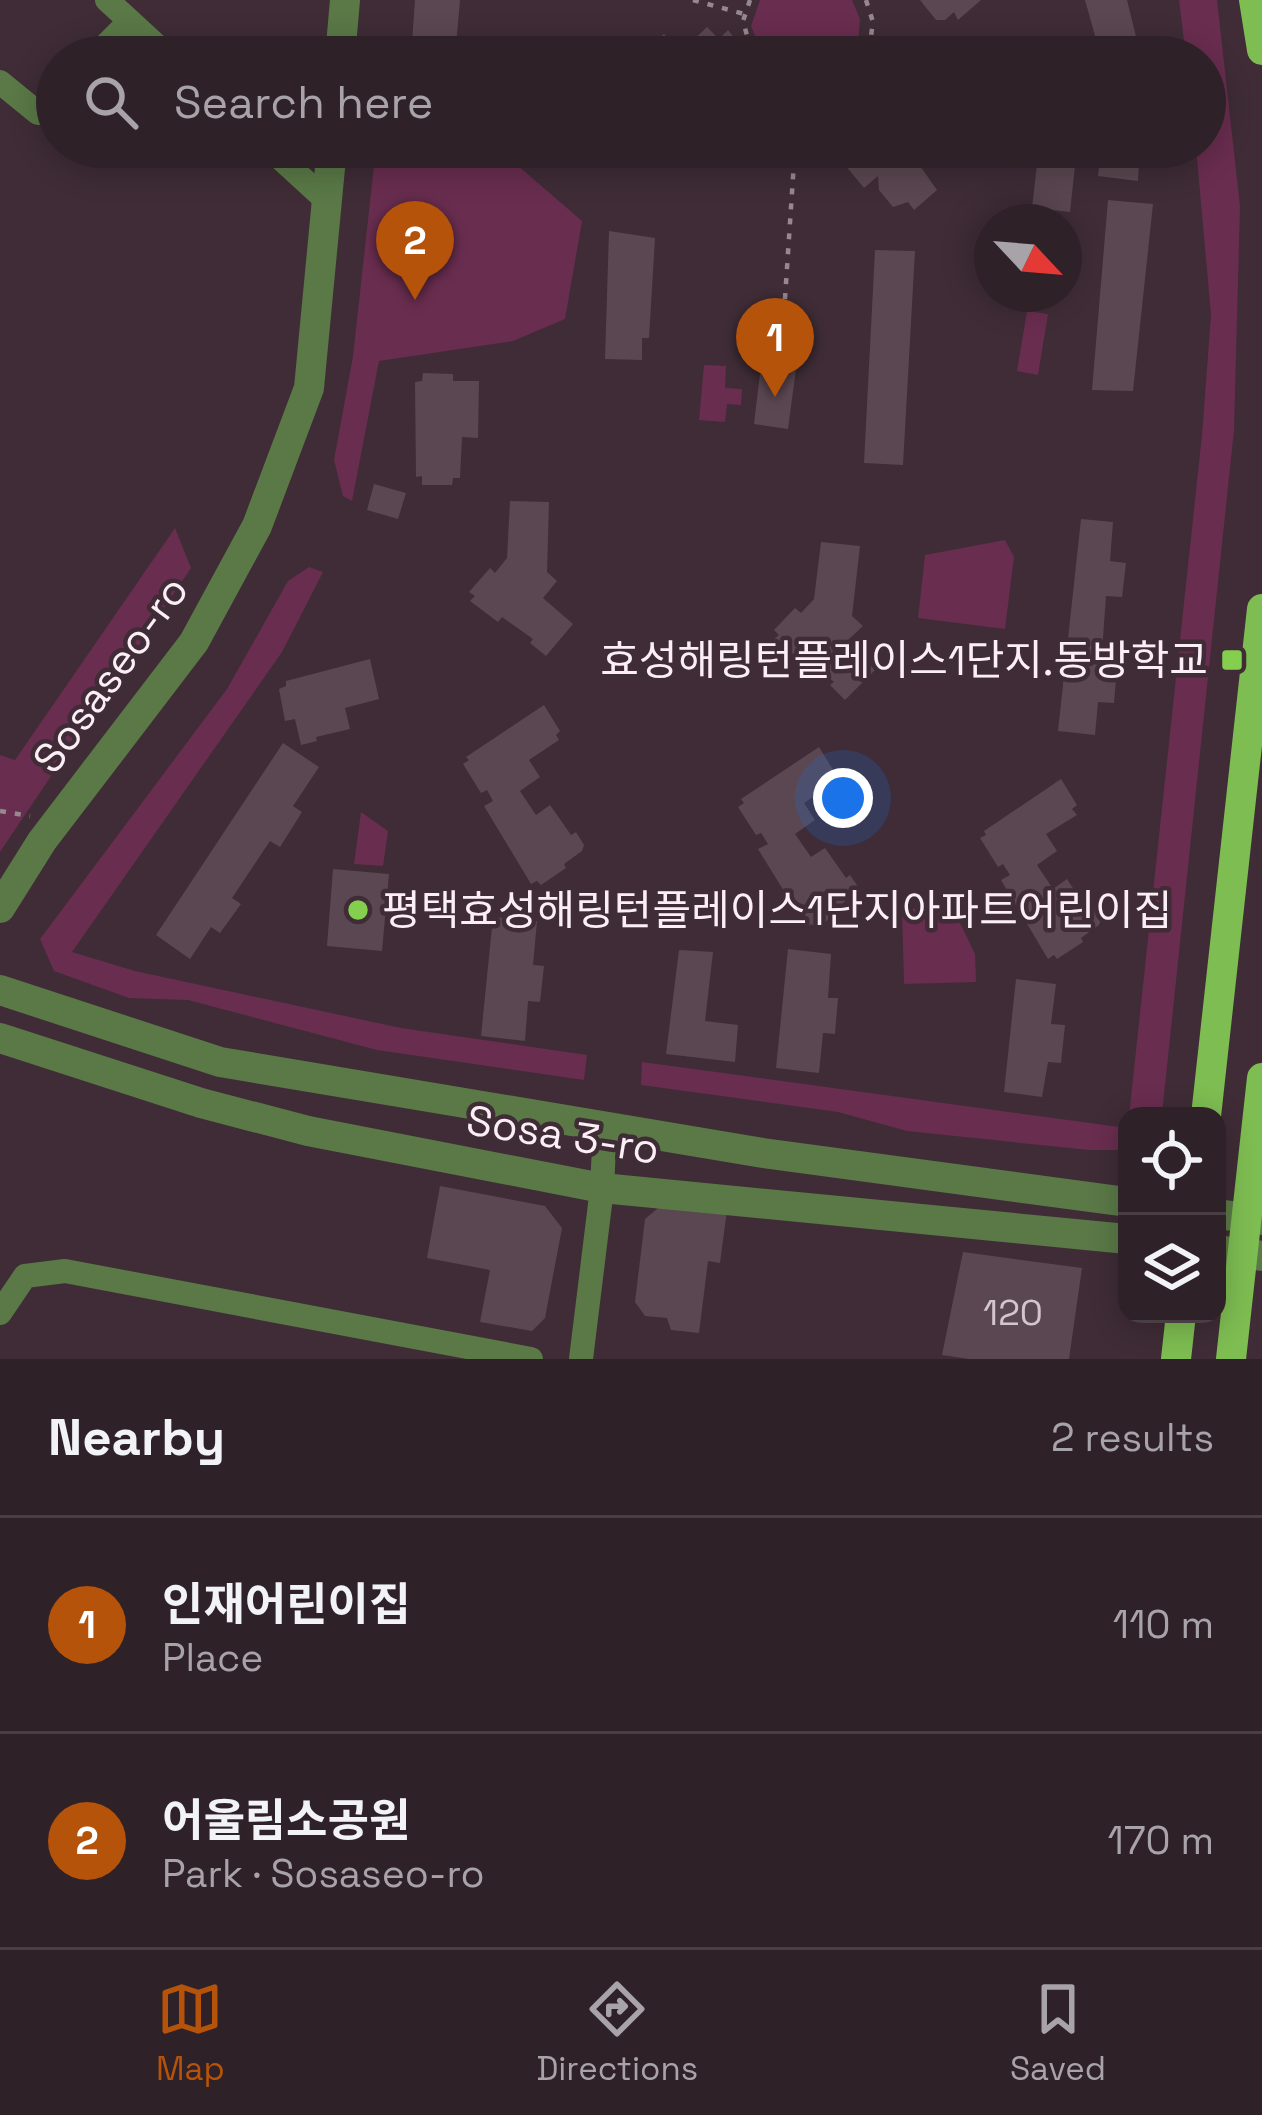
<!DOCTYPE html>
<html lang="en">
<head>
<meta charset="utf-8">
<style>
	:root { --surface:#2f2128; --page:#3b2e34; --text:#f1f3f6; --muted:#a7a3a8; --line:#4a3e45; --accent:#b45309 }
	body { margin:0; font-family:"Space Grotesk","Noto Sans KR",sans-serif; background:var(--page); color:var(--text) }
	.controls { position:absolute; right:36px; bottom:36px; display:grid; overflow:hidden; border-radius:24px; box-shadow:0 6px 30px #0003 }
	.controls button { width:108px; height:108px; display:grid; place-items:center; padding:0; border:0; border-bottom:3px solid var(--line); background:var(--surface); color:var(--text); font:60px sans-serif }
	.compass { position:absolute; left:974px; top:204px; width:108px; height:108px; border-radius:50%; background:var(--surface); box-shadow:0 6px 30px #0003; rotate:116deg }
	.you { position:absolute; left:843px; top:798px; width:42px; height:42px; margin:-30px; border:9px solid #fff; border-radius:50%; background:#1a73e8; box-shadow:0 0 0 18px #1a73e833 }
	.badge { display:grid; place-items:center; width:78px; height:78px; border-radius:50%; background:var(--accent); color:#fff; font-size:39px; font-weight:700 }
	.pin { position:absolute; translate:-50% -99px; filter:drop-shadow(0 3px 6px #0008) }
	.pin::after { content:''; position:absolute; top:63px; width:42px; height:36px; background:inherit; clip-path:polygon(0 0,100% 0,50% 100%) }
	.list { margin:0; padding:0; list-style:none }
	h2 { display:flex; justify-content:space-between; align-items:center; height:156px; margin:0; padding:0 48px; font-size:51px }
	h2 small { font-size:39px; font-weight:400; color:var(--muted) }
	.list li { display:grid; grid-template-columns:78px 1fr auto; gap:36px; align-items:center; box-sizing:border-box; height:216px; padding:0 48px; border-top:3px solid var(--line) }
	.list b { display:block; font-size:45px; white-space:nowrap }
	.list p { margin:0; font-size:39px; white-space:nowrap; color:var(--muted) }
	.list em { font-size:39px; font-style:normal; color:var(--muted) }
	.icon { flex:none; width:66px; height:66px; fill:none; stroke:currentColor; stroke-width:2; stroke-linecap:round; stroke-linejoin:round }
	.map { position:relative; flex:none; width:1262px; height:1359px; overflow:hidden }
	.search { position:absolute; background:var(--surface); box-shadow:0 6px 30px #0003; left:36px; right:36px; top:36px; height:132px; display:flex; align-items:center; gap:30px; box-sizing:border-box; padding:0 42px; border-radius:66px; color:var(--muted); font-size:45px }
	.sheet { height:588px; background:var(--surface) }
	nav { display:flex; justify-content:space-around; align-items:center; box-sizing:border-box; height:168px; border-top:3px solid var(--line); background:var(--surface); font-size:33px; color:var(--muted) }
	nav a { display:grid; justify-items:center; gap:6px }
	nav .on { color:var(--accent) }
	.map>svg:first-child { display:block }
</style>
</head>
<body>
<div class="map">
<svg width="1262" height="1359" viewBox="0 0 1262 1359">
	<rect width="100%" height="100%" fill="#3f2c36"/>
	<!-- green -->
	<path fill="#692d4f" d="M760,0H852L860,19L857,54L764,57L751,26Z
		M1179,0H1217L1240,206L1234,430L1162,1114L1129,1116L1202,435L1211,315L1196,147H1205V57H1186Z
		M376,147H496L582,221L565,319L513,341L379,361L352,501L343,496L334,460L353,356Z
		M1027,311L1048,314L1038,375L1017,371Z
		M704,365L726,366L725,388L742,389L741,405L727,404L725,422L699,420Z
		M175,528L191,568L0,852V755L15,760Z
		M1005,540L1014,557L1005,629L918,618L925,555Z
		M309,567L323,572L282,652L72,952L135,971L401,1028L587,1055L584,1080L377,1050L188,1000L129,998L54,971L40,939L227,689L288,581Z
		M361,812L388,831L383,866L354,864Z
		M953,908L975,954L976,982L904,984L902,909Z
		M642,1062L1127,1128V1150H1089L907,1131L838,1112L641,1085Z"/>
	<!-- building -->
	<path fill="#5b4751" d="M415,0H460L455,57H411Z
		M920,0H981L958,20L954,12L945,20H936Z
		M1085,0H1127L1141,57H1101Z
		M707,27L719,39L728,30L748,55L636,57L664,34L675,46L681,40L686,47Z
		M839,147H929L918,163L937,190L914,210L908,202L893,207L879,190L878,176L864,188L845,165Z
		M1039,147H1077L1070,212L1032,208Z
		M1101,147H1140L1138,181L1098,176Z
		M1108,200L1153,204L1133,391L1092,390Z
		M609,231L655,238L649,338H642V360L605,359Z
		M875,250L915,251L903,465L864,463Z
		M761,365L796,369L788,429L754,424Z
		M423,373L453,374V381H479L478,438L462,437L460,478H453L452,485H422V476L416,477L415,382L422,381Z
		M374,484L406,493L398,519L367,510Z
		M510,501L549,502L547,572L557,581L543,598L573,624L546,656L530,643L533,639L502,617L498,622L470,601L475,596L469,592L490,568L495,573L507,558Z
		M1081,519L1113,522L1110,561L1126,563L1122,597L1106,596L1101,666L1117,667L1114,703L1098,702L1095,735L1058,731Z
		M821,542L860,546L852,616L863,626L847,641L875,670L845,700L830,685L834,682L804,657L800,662L774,639L779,635L774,630L795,608L801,613L814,599Z
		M370,659L379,699L345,708L350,729L316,737L317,741L301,745L295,719L285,721L279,689L286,686V681Z
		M544,705L560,731L556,735L559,740L529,760L540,777L520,791L536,815L550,805L571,835L576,832L584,845L582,851L564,864L566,868L541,885L537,881L531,884L484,806L493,801L487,790L481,793L463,764L469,760L466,757Z
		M283,743L319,767L293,806L302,812L280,847L270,841L232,898L241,904L220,933L211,927L190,959L156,935Z
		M819,747L835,773L830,778L834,783L804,803L815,820L795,834L811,857L825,848L846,878L850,875L859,888L839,907L841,911L816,928L812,924L806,927L758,849L768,844L761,833L756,835L738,807L744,803L741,799Z
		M1061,779L1077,805L1072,809L1077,815L1046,834L1057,851L1037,865L1053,889L1067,879L1087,910L1092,906L1101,919L1099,925L1081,938L1083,942L1057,959L1054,955L1048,959L1001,880L1010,875L1003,864L998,867L980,838L986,835L984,831Z
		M333,869L389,874L382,951L327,946Z
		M493,917L537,921L533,965L544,966L540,1002L528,1001L525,1041L481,1036Z
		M788,949L831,954L828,998H838L835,1034L823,1033L819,1073L776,1068Z
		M679,950L713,952L705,1021L738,1025L735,1062L666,1054Z
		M1016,979L1056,984L1051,1024L1065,1025L1061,1063L1048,1062L1042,1097L1004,1092Z
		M440,1186L545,1206L562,1228L545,1318L532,1331L480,1322L490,1270L427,1258Z
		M670,1198L727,1210L720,1263L708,1261L699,1333L671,1330L667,1318L645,1316L635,1302L645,1219Z
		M963,1252L1082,1268L1069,1359H969L942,1355Z"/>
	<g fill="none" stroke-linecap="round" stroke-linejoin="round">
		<!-- path -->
		<path stroke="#978890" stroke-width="4.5" stroke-dasharray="6 9" stroke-linecap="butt" d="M693,0L744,14
			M750,0L743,21L753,57
			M866,0L873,22L868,57
			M871,45L910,57
			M781,359L795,147
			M0,811L30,816"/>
		<!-- minor -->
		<path stroke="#5a7947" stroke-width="24" d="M107,0L169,57
			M94,57L130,21
			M0,82L38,113L57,94
			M268,147L327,201
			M0,1313L25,1276L65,1271L531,1359
			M581,1359L602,1188L605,1127"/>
		<!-- tertiary -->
		<path stroke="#5a7947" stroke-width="30" d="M340,57L345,0
			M0,908L42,841L194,642L257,526L309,388L332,147
			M0,990L220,1062L763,1153L1127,1202
			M0,1038L201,1103L308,1131L602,1188L1127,1239
			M1217,1214L1262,1220
			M1217,1250L1262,1256"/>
		<!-- primary -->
		<path stroke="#7ebd52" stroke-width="30" d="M1254,0L1262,50
			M1206,1116L1262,609
			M1176,1359L1181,1314
			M1231,1359L1262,1078"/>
	</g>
	<!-- markers -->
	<g fill="#84cf4d" stroke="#3f2c36" stroke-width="4.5">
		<rect x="1220" y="648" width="24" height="24" rx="6"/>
		<circle cx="358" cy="910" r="12"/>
	</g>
	<g text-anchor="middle" stroke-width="9" stroke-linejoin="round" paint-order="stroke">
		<!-- number labels -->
		<g font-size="36" fill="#d3c5cc">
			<text x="1013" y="1325">120</text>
		</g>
		<!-- poi labels -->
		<g font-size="42" fill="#fbeff5" stroke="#3f2c36" text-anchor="end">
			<text x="1208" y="675">효성해링턴플레이스1단지.동방학교</text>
			<text x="382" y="925" text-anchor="start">평택효성해링턴플레이스1단지아파트어린이집</text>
		</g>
		<!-- street labels -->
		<g font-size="42" fill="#fbeff5" stroke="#3f2c36">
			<text transform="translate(110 674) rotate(-54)" y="15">Sosaseo-ro</text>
			<text transform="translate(563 1134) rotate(9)" y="15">Sosa 3-ro</text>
		</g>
	</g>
</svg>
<div class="controls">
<button><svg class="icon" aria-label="locate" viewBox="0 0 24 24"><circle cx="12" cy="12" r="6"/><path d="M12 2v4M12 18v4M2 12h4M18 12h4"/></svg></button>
<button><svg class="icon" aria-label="layers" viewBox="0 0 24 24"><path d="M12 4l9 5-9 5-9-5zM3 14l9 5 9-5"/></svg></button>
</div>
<svg class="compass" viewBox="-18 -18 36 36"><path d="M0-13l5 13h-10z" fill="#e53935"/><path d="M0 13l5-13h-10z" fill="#a7a3a8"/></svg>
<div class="you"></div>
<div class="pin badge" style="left:775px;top:397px">1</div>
<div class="pin badge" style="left:415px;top:300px">2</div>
<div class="search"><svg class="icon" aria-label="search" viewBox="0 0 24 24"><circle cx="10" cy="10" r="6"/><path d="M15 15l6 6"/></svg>Search here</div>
</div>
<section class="sheet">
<h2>Nearby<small>2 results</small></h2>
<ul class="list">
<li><span class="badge">1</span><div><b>인재어린이집</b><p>Place</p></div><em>110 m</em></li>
<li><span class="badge">2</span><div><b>어울림소공원</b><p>Park · Sosaseo-ro</p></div><em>170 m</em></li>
</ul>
</section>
<nav>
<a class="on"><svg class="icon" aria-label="map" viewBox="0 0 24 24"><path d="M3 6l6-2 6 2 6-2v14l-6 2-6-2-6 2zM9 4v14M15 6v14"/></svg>Map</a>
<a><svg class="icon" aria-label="directions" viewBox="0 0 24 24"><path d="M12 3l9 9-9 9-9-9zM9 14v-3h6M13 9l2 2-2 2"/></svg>Directions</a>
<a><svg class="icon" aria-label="saved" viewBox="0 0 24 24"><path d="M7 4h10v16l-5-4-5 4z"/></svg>Saved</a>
</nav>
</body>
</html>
